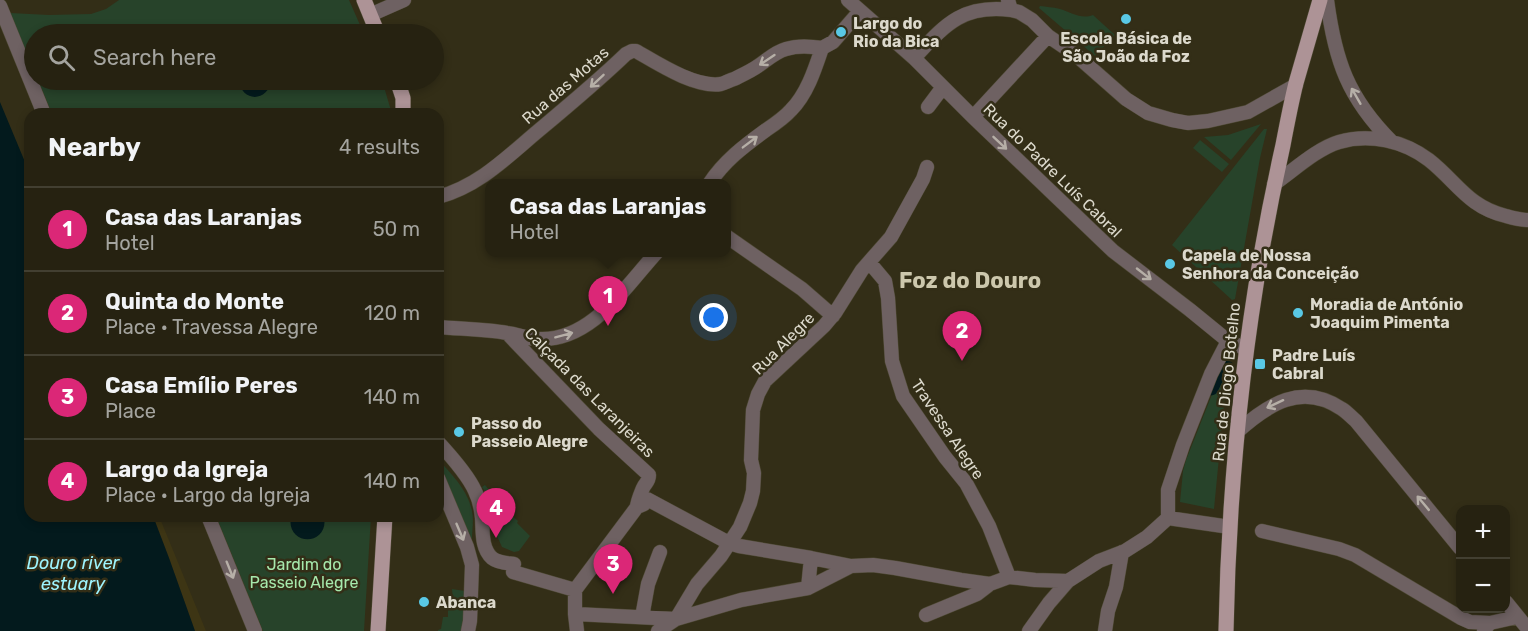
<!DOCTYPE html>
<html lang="en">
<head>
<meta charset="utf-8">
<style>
	:root { --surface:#262211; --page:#2e2a1a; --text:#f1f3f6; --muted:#a4a49f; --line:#423f31; --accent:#db2777 }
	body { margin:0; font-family:Rubik,sans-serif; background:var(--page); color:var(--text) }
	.controls { position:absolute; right:18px; bottom:18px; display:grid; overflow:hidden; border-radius:12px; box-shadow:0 3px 9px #0003 }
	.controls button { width:54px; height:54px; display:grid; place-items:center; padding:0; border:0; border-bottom:2px solid var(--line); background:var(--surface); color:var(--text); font:30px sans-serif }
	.you { position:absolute; left:714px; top:318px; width:21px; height:21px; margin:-15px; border:4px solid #fff; border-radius:50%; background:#1a73e8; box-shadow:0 0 0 9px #1a73e833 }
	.badge { display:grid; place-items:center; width:39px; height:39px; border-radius:50%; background:var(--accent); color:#fff; font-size:20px; font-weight:700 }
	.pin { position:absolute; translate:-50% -50px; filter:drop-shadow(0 2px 3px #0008) }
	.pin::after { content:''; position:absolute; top:32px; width:21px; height:18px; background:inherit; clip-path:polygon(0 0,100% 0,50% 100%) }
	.popup { position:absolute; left:485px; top:179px; width:246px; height:78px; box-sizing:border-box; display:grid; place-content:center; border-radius:12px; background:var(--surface); filter:drop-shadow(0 2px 4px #0005); font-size:20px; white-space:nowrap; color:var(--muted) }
	.popup b { font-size:22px; color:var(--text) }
	.popup::after { content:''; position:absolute; left:50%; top:100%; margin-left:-12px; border:12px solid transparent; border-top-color:var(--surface) }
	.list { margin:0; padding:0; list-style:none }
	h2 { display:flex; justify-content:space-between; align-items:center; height:78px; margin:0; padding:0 24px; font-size:26px }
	h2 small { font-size:20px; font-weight:400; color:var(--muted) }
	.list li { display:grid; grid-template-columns:39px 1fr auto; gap:18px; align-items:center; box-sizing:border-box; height:84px; padding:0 24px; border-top:2px solid var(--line) }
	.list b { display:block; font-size:22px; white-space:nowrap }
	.list p { margin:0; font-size:20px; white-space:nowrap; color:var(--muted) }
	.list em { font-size:20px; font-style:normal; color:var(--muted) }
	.icon { flex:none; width:33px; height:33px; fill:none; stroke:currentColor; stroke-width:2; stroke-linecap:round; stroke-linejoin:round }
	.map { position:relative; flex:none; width:1528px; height:631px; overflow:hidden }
	.search { position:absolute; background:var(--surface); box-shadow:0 3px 9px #0003; left:24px; top:24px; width:420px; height:66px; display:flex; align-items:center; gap:15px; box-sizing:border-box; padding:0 21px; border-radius:33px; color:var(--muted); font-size:22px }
	.panel { position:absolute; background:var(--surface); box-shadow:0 3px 9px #0003; left:24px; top:108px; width:420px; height:414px; border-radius:18px }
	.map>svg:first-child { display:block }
</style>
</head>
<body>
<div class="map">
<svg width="1528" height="631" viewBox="0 0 1528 631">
	<rect width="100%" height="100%" fill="#332e17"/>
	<!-- green -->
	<path fill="#27432a" d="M119,0H349L364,34H34V72L10,13L49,15L91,14L106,9Z
		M1040,6C1046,7 1053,7 1060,9C1071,12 1081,20 1093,15L1115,35L1095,56L1039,8Z
		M38,80H382L392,114H52Z
		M1261,124L1231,160L1204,137L1228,135Z
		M1264,129H1267L1260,158L1235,299L1232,300L1172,245Z
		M1200,140L1229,164L1222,172L1193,148Z
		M1228,354H1229L1214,509L1180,502L1183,471L1186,460Z
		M438,459C451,474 468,490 472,511C474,520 472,530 472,540L438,463Z
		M485,485L507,511L518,521L517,523L530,536L519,551L514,552L502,547L497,536L495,513L492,502L482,487Z
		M216,516H371L364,631H263Z
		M452,589L465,591L463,631H438V630L441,629L443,617H448V604H451V602L453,601Z"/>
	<!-- sand -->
	<path fill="#3d3514" d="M153,516H159L206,631H195L169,558Z"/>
	<!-- water -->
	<path fill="#031a1d" d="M239,80H271C269,102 241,103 239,80Z
		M0,102L30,174V516H153L169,558L195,631H0Z
		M291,516H324C330,547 285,547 291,516Z"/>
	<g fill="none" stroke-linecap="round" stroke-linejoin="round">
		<!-- canal -->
		<path stroke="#031a1d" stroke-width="15" d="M1211,388L1219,372L1227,368"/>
		<defs>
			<path id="minor" d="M848,0L914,58L973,117L1113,251L1190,310L1228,341L1246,349
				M1008,0L1011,10L1019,12L1032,20L1048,36L1076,55L1126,99L1148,113L1172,120L1188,123L1208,121L1248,112L1296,85
				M1327,0C1335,61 1348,98 1392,142
				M0,6L44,114
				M370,15L404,0
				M822,48L833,42L860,11
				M914,58C945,25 962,4 1011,10
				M928,107L943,87
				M973,117L1048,36
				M709,184C724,161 744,146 766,130C775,124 784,118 791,110C807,94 815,69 822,48
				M1274,184C1293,171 1316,149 1339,142C1370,133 1404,141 1429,160C1457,182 1468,207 1506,216C1513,218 1520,220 1528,220
				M438,197C479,186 507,157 538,131C568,106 598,81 626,54L632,51H636C657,63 695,88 721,84C725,83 730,80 734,79C742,75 751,71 758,66C767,60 775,52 786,49C798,45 810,46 822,48
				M726,236L802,289L833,316
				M869,262L885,281L888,298L892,361L903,396L945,457L966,483L989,526L1009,577
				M438,327C461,329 484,329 507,333C517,334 528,339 538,339C591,342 625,287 657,252
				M507,333L599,429L649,475C649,482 645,483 643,488C641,493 637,502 637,507L575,590V614L577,631
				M1237,432C1268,404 1302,382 1342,409C1347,412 1351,417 1356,421L1460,548
				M438,442C450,455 468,475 475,491C479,499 481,508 482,518C483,531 481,548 492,558C498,563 507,563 514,564
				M438,478L467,547L472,565L470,621L468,631
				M637,507L644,504L647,499L729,543L739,546L811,558
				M208,516L255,631
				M1168,518L1230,527
				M1262,531L1339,549L1355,555L1461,618L1470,622L1490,623
				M513,572L575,590
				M808,588L811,558L851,566
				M1506,602L1528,629
				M575,614L676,619
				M926,615L977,594L990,584
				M642,617L648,584L660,552
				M676,619L697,584L721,556L740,527L750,503L753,491L754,473L751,460L753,410L758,394L765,381L824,326L835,313L862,270L891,237L923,179L927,167
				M1484,630L1490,623L1517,617
				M658,631L676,619L741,600L808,588L851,566L873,565L895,568L961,580L990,584L1009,577L1035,580L1068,581L1099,561L1125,551L1147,537L1168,518V490L1183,445L1211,374L1228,341
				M1029,631L1049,603L1068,581
				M1105,631L1108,611L1116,587L1122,552"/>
			<path id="major" d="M364,0L378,34
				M397,80L403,98V114
				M378,631L385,516
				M1226,631C1229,468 1247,304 1283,145C1287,124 1291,103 1296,83C1304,55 1312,28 1320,0"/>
		</defs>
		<!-- minor casing -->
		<use href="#minor" stroke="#4e4934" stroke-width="15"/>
		<!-- major casing -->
		<use href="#major" stroke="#4e4934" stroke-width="16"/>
		<!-- minor -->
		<use href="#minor" stroke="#6e6162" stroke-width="14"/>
		<!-- major -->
		<use href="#major" stroke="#ad9396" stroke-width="15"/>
	</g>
	<!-- one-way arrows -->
	<defs><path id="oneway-shaft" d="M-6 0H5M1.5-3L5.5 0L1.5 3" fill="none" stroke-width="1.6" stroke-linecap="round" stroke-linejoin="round" transform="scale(1.5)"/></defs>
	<g stroke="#b6afa7">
		<use href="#oneway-shaft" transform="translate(767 60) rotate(146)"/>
		<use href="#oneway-shaft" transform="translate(597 81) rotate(137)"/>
		<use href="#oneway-shaft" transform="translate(1356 96) rotate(-120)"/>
		<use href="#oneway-shaft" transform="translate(750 142) rotate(-37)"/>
		<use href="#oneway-shaft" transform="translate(1000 143) rotate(43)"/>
		<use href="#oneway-shaft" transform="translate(1144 274) rotate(38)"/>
		<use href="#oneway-shaft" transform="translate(564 335) rotate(-15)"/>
		<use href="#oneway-shaft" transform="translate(1275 404) rotate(155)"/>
		<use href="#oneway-shaft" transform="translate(1423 503) rotate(-130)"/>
		<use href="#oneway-shaft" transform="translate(460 532) rotate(67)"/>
		<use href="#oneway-shaft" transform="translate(230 570) rotate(68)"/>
	</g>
	<!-- markers -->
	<g fill="#59c8e5" stroke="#332e17" stroke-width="2">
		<circle cx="1126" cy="19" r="6"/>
		<circle cx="841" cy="32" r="6"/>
		<circle cx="1170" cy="264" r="6"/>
		<circle cx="1298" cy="313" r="6"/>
		<rect x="1254" y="358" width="12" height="12" rx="3"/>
		<circle cx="459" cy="432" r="6"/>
		<circle cx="424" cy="602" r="6"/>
	</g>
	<g text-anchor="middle" stroke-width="5" stroke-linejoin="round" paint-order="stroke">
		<!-- poi labels -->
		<g font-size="16" font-weight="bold" fill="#dcd9cc" stroke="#332e17" text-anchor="start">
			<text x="853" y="29">Largo do<tspan x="853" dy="18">Rio da Bica</tspan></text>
			<text x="1126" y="44" text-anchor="middle">Escola Básica de<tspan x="1126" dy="18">São João da Foz</tspan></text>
			<text x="1182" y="261">Capela de Nossa<tspan x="1182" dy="18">Senhora da Conceição</tspan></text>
			<text x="1310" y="310">Moradia de António<tspan x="1310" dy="18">Joaquim Pimenta</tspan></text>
			<text x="1272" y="361">Padre Luís<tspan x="1272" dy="18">Cabral</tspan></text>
			<text x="471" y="429">Passo do<tspan x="471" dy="18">Passeio Alegre</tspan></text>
			<text x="436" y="608">Abanca</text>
		</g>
		<!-- street labels -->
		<g font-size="16" fill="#dcd9cc" stroke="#332e17">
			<text transform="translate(565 85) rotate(-41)" y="6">Rua das Motas</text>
			<text transform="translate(1053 170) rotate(44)" y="6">Rua do Padre Luís Cabral</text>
			<text transform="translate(783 343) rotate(-45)" y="6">Rua Alegre</text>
			<text transform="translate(1226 382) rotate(-84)" y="6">Rua de Diogo Botelho</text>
			<text transform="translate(590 392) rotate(45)" y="6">Calçada das Laranjeiras</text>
			<text transform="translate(948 429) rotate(56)" y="6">Travessa Alegre</text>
		</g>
		<!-- park labels -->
		<g font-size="16" fill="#a6e8ac" stroke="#332e17">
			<text x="304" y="570">Jardim do<tspan x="304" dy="18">Passeio Alegre</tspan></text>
		</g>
		<!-- water labels -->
		<g font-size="18" font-style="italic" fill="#9ef4fe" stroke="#332e17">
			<text x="73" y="569">Douro river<tspan x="73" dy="21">estuary</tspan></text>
		</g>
		<!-- district labels -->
		<g font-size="22" font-weight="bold" fill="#ccc7ac" stroke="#332e17">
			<text x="970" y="288">Foz do Douro</text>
		</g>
	</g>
</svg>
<div class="controls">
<button>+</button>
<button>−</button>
</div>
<div class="you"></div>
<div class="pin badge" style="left:608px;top:326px">1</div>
<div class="popup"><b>Casa das Laranjas</b>Hotel</div>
<div class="pin badge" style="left:962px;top:361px">2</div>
<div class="pin badge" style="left:613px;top:594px">3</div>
<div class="pin badge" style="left:496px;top:538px">4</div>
<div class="search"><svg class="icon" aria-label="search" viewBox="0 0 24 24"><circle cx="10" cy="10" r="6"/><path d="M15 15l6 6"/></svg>Search here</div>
<section class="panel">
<h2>Nearby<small>4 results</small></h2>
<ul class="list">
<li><span class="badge">1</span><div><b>Casa das Laranjas</b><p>Hotel</p></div><em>50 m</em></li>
<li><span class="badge">2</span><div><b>Quinta do Monte</b><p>Place · Travessa Alegre</p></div><em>120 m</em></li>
<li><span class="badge">3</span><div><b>Casa Emílio Peres</b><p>Place</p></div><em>140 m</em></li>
<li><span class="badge">4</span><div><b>Largo da Igreja</b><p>Place · Largo da Igreja</p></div><em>140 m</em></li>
</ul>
</section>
</div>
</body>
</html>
